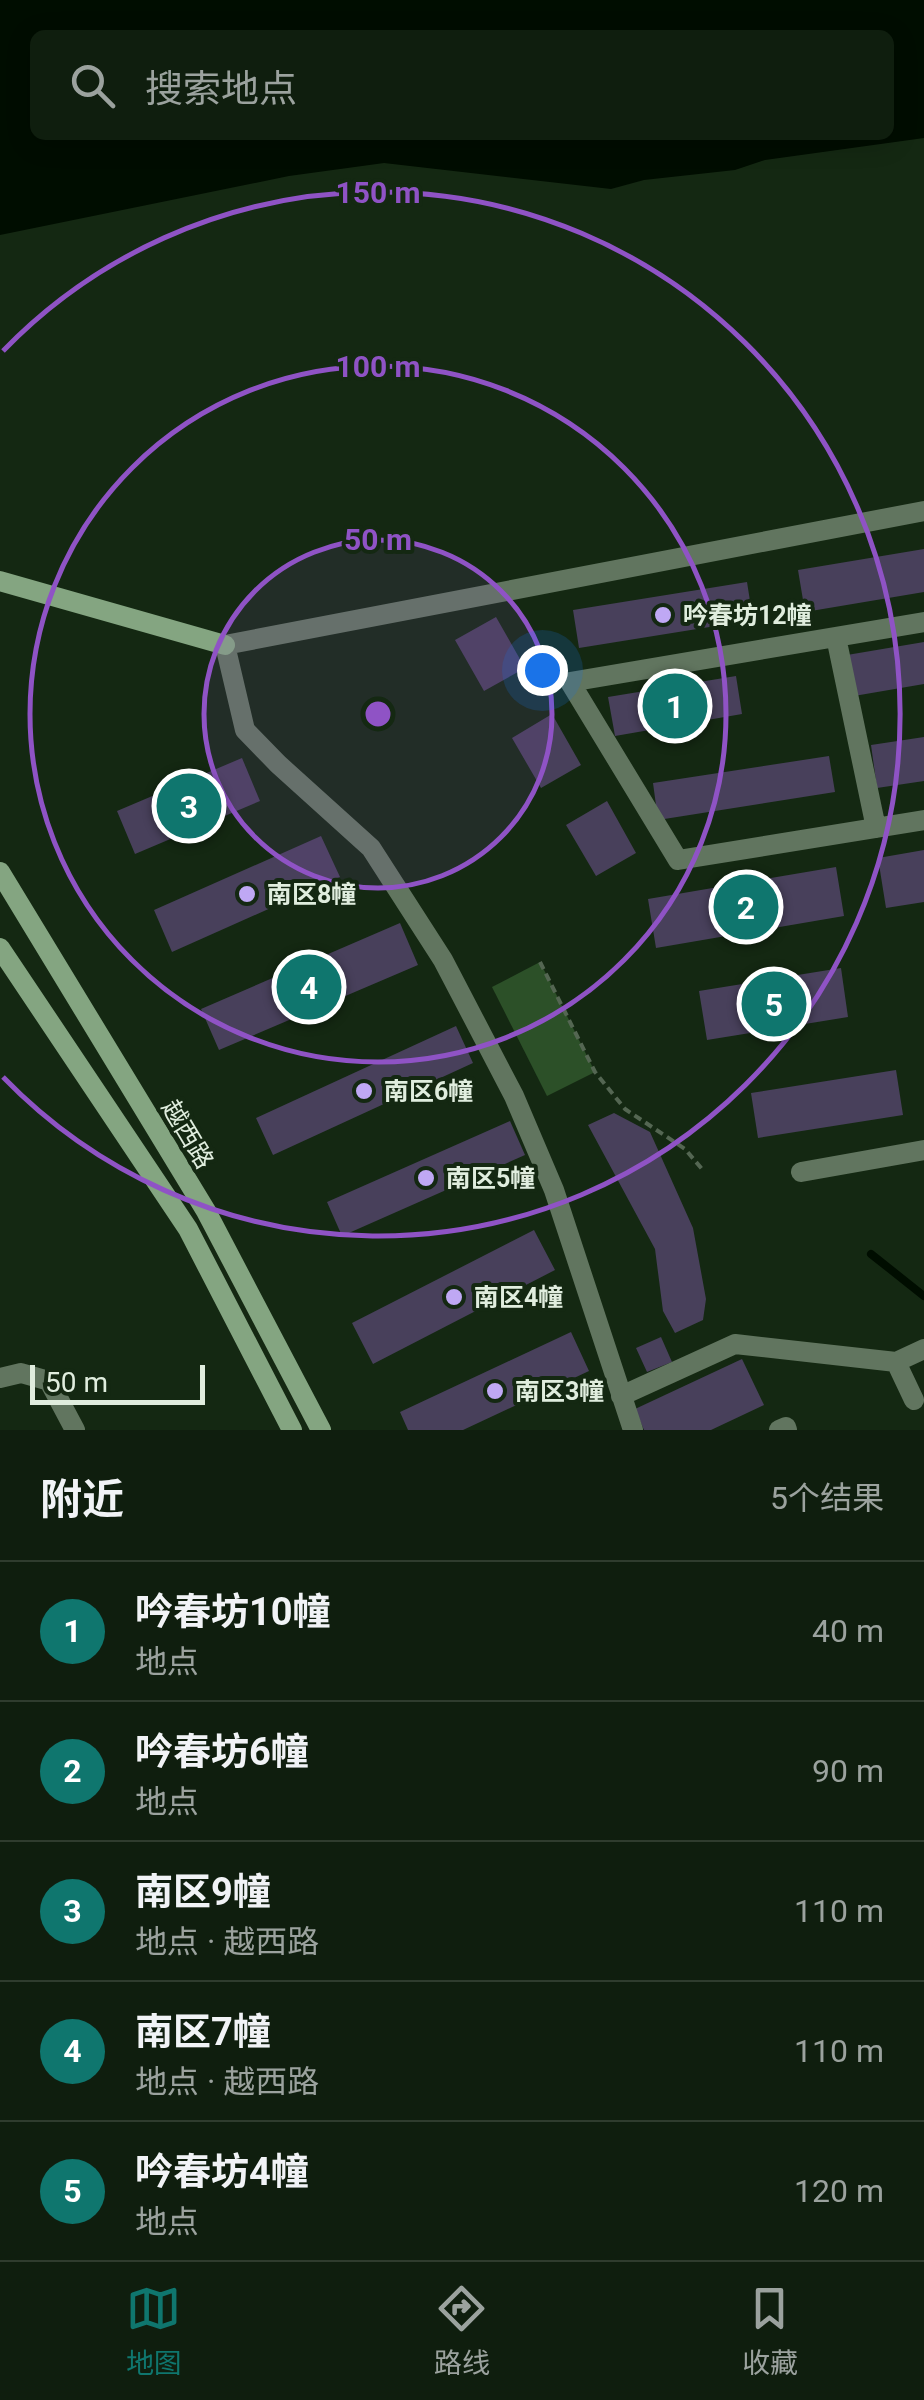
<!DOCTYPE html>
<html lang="zh">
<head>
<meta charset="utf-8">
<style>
	:root { --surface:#0f1e0e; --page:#1d2b1c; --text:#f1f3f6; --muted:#9ba29e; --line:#2f3c2e; --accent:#0f766e }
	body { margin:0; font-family:Roboto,"Noto Sans SC",sans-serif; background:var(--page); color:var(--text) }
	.scale { position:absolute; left:30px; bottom:25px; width:175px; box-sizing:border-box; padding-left:10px; border:5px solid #e0edde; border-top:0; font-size:28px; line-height:35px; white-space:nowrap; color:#e0edde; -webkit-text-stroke:8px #142812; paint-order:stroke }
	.you { position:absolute; left:542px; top:670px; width:35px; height:35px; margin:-25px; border:8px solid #fff; border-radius:50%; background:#1a73e8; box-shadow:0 0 0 15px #1a73e833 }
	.badge { display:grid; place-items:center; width:65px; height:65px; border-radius:50%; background:var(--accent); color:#fff; font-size:32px; font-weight:700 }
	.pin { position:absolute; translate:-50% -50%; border:5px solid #fff; box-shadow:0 2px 10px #0006 }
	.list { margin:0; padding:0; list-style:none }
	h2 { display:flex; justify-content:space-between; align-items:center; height:130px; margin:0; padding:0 40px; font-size:42px }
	h2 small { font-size:32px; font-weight:400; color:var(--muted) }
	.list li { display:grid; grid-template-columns:65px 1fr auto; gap:30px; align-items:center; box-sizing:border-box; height:140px; padding:0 40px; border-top:2px solid var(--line) }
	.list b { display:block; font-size:38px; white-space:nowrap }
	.list p { margin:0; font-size:32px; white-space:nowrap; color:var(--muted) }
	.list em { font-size:32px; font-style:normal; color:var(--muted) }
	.icon { flex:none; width:55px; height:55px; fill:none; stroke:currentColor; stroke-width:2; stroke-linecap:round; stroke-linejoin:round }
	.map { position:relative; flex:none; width:924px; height:1430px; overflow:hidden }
	.search { position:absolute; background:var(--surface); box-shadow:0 5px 25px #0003; left:30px; right:30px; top:30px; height:110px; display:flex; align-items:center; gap:25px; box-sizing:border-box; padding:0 35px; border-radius:15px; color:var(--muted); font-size:38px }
	.sheet { height:830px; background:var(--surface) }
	nav { display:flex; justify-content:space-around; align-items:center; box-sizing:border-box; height:140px; border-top:2px solid var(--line); background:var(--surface); font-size:28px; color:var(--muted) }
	nav a { display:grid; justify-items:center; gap:5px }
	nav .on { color:var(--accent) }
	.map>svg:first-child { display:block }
</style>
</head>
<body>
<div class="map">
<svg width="924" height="1430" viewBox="0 0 924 1430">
	<rect width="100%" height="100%" fill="#142812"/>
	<!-- green -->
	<path fill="#2c5028" d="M540,962L595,1072L547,1096L492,987Z"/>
	<!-- water -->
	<path fill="#000d00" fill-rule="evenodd" d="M0,0H924V138L765,160L735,170L644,180L611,189L384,163L289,176L0,235ZM35,35H889V135H35Z"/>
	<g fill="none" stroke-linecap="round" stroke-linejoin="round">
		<!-- stream -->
		<path stroke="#000d00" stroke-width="8" d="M871,1254L924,1296"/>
	</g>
	<!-- building -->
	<path fill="#48405b" d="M924,549V592L805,612L798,570Z
		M747,582L753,620L579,648L573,610Z
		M496,617L525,668L484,691L455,640Z
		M924,642V684L854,696L847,655Z
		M736,676L742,714L615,736L608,697Z
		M552,714L581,765L541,788L512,738Z
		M924,737V781L877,788L871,745Z
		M829,756L835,792L658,820L653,783Z
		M242,758L260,801L135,854L117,811Z
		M607,801L636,853L596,876L566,825Z
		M321,836L340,877L172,952L154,910Z
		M924,850V902L886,908L878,858Z
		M836,867L844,916L656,948L648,899Z
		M400,923L418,965L219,1050L201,1009Z
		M841,968L848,1017L707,1040L699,991Z
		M456,1026L473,1063L273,1155L256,1118Z
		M896,1070L903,1115L758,1138L751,1093Z
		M614,1113L650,1132L693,1228L706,1299L703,1320L675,1333L663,1311L655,1249L588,1125Z
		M510,1121L525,1155L342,1236L327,1202Z
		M534,1230L555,1270L373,1364L352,1323Z
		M571,1332L589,1371L463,1430H408L400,1412Z
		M661,1337L672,1362L647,1372L636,1348Z
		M742,1359L764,1405L711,1430H644L635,1409Z"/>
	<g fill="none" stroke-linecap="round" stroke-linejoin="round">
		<!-- path -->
		<path stroke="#546652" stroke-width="4" stroke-dasharray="8 5" stroke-linecap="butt" d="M540,962L595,1072L625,1109L685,1149L702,1169"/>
		<!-- minor -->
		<path stroke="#61755f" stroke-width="20" d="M924,622L570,682L678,860L924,820
			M836,637L876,828
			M801,1172L924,1150
			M896,1362L914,1400
			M0,1378L21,1373L49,1381L75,1430
			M621,1396L735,1344L896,1362L924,1349
			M633,1430L554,1190L514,1096L443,960L371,848L278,764L245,730L225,645L924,511
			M779,1430L786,1427L787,1430"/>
		<!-- secondary -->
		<path stroke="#84a581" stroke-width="20" d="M0,581L225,645
			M0,872L206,1211L321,1430
			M0,948L188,1229L292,1430"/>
	</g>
	<!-- distance rings -->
	<circle cx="378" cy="714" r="174" fill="#8f53c5" fill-opacity=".12"/>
	<g fill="none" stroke="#8f53c5" stroke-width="5">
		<circle cx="378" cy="714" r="174"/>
		<circle cx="378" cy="714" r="348"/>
		<path d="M3 351A522 522 0 1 1 3 1077"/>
	</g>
	<!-- markers -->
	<g fill="#bfa8f4" stroke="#142812" stroke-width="4">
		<circle cx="663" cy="615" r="10"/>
		<circle cx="247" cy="894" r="10"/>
		<circle cx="364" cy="1091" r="10"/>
		<circle cx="426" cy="1178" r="10"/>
		<circle cx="454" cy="1297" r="10"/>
		<circle cx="495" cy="1391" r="10"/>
	</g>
	<g text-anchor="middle" stroke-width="8" stroke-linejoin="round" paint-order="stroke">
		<!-- poi labels -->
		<g font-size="25" font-weight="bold" fill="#e0edde" stroke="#142812" text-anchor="start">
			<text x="683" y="624">吟春坊12幢</text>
			<text x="267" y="903">南区8幢</text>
			<text x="384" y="1100">南区6幢</text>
			<text x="446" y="1187">南区5幢</text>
			<text x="474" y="1306">南区4幢</text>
			<text x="515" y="1400">南区3幢</text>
		</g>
		<!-- street labels -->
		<g font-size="25" fill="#e0edde" stroke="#142812">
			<text transform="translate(188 1134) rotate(59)" y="9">越西路</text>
		</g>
	</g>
	<circle cx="378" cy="714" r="15" fill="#8f53c5" stroke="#142812" stroke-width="5"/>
	<g font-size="30" text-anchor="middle" font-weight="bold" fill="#8f53c5" stroke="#142812" stroke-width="8" stroke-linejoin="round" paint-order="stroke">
		<text x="378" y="203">150 m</text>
		<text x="378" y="377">100 m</text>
		<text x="378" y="550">50 m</text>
	</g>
</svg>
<div class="scale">50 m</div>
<div class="you"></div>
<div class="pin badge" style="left:675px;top:706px">1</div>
<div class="pin badge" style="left:746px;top:907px">2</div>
<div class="pin badge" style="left:189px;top:806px">3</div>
<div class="pin badge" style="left:309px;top:987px">4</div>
<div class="pin badge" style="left:774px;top:1004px">5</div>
<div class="search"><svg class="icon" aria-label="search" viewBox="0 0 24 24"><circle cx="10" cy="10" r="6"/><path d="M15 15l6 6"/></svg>搜索地点</div>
</div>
<section class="sheet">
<h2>附近<small>5个结果</small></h2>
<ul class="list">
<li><span class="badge">1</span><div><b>吟春坊10幢</b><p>地点</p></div><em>40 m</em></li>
<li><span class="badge">2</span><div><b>吟春坊6幢</b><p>地点</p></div><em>90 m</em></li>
<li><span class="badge">3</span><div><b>南区9幢</b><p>地点 · 越西路</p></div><em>110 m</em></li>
<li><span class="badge">4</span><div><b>南区7幢</b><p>地点 · 越西路</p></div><em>110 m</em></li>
<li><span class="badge">5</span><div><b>吟春坊4幢</b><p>地点</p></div><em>120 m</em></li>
</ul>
</section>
<nav>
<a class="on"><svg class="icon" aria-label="map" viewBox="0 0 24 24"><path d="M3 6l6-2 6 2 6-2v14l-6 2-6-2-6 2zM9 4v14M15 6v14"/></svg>地图</a>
<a><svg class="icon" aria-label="directions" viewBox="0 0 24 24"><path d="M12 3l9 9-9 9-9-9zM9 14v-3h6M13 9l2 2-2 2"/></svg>路线</a>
<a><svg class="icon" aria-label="saved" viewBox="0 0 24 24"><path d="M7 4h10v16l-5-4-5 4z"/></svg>收藏</a>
</nav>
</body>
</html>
